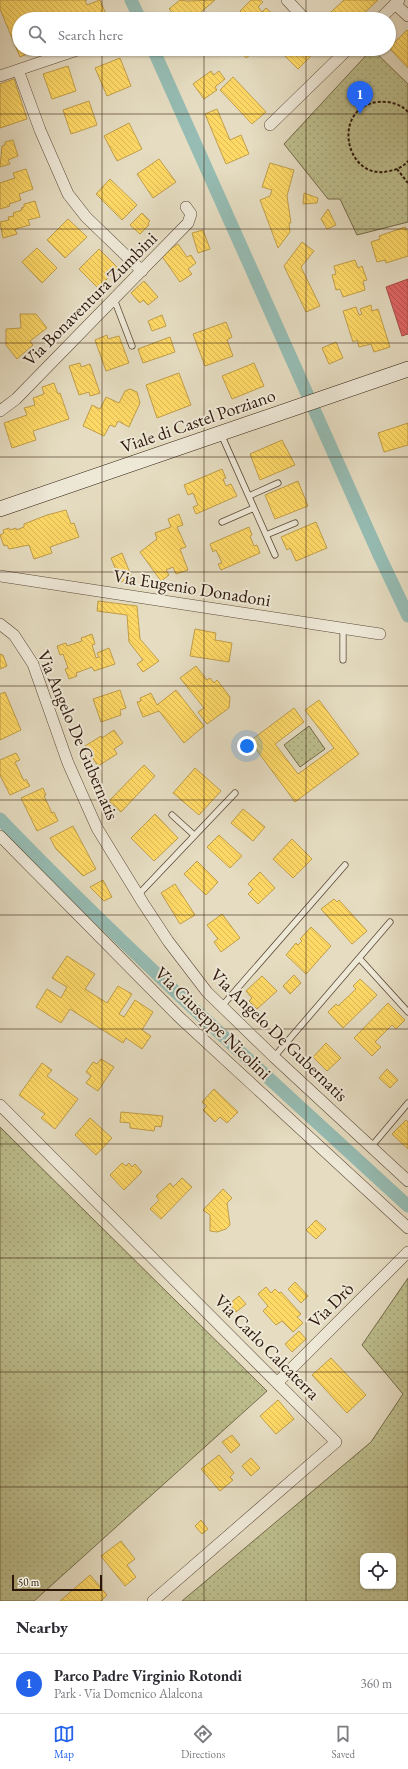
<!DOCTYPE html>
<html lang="en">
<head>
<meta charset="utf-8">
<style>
	:root { --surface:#fff; --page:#f7f7f7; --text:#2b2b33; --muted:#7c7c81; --line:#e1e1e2; --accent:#2563eb }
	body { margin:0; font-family:"EB Garamond",serif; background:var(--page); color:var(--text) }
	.controls { position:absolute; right:12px; bottom:12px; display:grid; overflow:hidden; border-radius:8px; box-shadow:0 1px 3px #0004 }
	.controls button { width:36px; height:36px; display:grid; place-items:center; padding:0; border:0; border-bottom:1px solid var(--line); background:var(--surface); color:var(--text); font:20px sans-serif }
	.scale { position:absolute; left:12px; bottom:10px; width:90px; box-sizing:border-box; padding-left:4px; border:2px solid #2c1609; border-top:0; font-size:11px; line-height:14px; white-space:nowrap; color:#2c1609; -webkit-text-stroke:3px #eee8d7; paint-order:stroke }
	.you { position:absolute; left:247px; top:746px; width:14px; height:14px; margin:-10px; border:3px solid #fff; border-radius:50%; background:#1a73e8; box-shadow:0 0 0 6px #1a73e833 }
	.badge { display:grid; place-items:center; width:26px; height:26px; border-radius:50%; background:var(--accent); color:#fff; font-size:13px; font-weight:700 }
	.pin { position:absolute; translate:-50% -33px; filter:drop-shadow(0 1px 2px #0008) }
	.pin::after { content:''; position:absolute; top:21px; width:14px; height:12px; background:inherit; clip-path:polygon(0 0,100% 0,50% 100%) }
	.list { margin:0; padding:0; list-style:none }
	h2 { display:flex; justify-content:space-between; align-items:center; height:52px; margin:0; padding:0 16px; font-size:17px }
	h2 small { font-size:13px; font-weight:400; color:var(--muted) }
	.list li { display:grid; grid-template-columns:26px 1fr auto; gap:12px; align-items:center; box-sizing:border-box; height:60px; padding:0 16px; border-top:1px solid var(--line) }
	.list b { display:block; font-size:15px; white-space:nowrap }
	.list p { margin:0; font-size:13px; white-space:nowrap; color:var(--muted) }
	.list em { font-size:13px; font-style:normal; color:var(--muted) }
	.icon { flex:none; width:22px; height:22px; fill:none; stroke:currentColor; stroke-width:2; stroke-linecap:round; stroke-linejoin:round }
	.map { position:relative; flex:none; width:408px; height:1601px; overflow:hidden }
	.search { position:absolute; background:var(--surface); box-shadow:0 1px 3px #0004; left:12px; right:12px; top:12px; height:44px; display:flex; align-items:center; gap:10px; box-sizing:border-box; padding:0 14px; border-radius:22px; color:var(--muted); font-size:15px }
	.sheet { height:112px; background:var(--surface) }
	nav { display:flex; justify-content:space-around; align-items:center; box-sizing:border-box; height:56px; border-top:1px solid var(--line); background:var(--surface); font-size:11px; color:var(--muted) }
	nav a { display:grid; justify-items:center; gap:2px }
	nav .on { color:var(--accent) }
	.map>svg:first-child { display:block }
</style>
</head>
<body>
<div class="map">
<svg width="408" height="1601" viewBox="0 0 408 1601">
	<defs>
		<pattern id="grass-dots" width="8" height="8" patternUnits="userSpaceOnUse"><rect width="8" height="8" fill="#bdbe8d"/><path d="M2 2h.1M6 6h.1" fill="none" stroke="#a3a378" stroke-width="1.8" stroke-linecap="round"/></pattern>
		<pattern id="homes-back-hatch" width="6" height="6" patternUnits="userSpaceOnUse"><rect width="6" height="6" fill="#ffd966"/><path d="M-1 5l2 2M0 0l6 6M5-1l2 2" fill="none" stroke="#dbba57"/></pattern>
		<pattern id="shops-back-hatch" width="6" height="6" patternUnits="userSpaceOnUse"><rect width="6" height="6" fill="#e06666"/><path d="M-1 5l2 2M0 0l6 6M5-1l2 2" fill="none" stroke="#b65352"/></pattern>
	</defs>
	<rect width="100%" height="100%" fill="#e5dcc1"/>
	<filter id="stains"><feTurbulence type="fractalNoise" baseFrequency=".005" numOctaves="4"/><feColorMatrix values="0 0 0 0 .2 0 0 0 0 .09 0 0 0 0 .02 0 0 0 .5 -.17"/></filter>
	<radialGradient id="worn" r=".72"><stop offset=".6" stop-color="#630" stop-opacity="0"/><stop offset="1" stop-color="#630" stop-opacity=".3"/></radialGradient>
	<!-- grass -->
	<path fill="url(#grass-dots)" stroke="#746a4b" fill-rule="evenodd" d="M372,49L408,84V222L357,235L340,199H328L284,144Z
		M309,726L325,749L300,767L284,745Z
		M0,1127L267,1391L34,1601H0Z
		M408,1278V1601H182L371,1442L403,1394L362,1345ZM363,1556H393V1586H363Z"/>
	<!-- homes -->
	<path fill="url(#homes-back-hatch)" stroke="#c09e4a" d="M0,0H87L85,1L87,5L100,0L108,19H19V49H39L20,57L0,9Z
		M180,0L187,1L215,0L193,19H178L169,9Z
		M251,0H260L263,2L258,7L262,12L266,8L278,19H248L240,11Z
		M344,0H378L358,19H331L333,15L331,12Z
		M407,30L408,31V68L389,48Z
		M241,49H253L255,51L246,58L240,50Z
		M278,49H308L313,54L298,69Z
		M120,58L131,86L107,96L95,68Z
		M68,66L76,91L52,99L43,74Z
		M211,71L214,75L219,71L225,79L215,87L217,90L204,99L193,84Z
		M233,77L266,112L252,124L220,90Z
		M14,79L27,119L0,128V84Z
		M89,101L97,125L71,134L63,110Z
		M217,109L230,140L241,135L249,154L226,164L205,114Z
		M129,123L142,149L117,161L104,136Z
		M13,140L18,156L8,160L10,164L0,167L2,146L5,145V142Z
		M159,159L176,182L153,198L137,174Z
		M270,163L294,170L287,196L291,223H289L290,232L278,248L260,200L270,196L272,190L262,187Z
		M26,169L33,189L19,194L21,200L9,204L10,206L0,209V183L15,178L13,173Z
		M110,179L137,205L122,220L96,194Z
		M304,193L318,198L317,203L303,204Z
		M35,201L40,217L28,220L30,225L15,229L17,234L3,238L0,222L9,220L8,217L14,216L13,213L22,210L21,208L24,207V204Z
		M328,209L336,225L327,229L321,219Z
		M142,213L150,221L148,223L149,225L140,234L130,225Z
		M68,219L87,237L65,258L47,240Z
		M405,227L406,230H408V256L386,263L385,260L377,262L371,242L380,239L379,236Z
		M203,230L210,249L198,253L192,233Z
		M302,242L314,251L301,267L320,306L306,312L284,266Z
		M178,244L187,257L191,255L196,263L188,269L192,274L180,282L161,255Z
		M37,248L57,268L42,283L22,262Z
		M99,249L118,268L98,288L79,269Z
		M355,260L358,268L362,266L367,280L363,281L365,290L343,297L340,289L336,290L332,275L336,274L334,266Z
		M144,281L158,297L148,305L143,300L140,303L131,293Z
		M371,305L372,311L378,309L390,347L374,352L371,344L359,347L357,340L353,342L343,311L356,307L359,315L362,314L360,309Z
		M20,314H36L47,328L30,341L33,345L17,359L6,345V329L21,328Z
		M162,315L166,326L152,331L148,321Z
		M226,322L232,337L227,340L233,356L205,366L193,334Z
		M107,335L108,339L119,336L129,363L106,371L95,340Z
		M170,337L175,352L143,363L138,349Z
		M336,342L343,358L329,364L322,348Z
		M80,363L81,367L90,364L100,393L90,396L89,392L79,395L69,366Z
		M254,363L264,386L232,399L222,376Z
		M179,373L191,405L157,418L146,385Z
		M54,383L58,394L60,393L69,419L33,431L36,440L12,448L4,423L27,415L24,408L35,405L33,398L44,394L42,387Z
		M130,389L137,392L140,403L129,427L118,421L115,427L110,425L104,436L83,426L92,405L100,409L106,397L119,403L125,391Z
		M408,423V445L384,452L378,433Z
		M282,440L295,465L260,480L250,454Z
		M222,469L226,478L223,479L226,486L231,484L237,496L196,514L193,507L198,505L193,493L188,495L184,485Z
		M298,481L308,506L275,519L265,495Z
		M66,510L71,524L74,523L79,537L50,547L52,553L34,559L29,545L9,549L7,545L4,546L0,535L4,533L3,530L9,528L10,530L16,528V530L24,527V524L47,515Z
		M179,514L183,525L177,527L186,547L180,549L188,570L176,574L173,567L166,570L169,575L161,581L140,552L157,539L155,533L171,527L168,519Z
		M316,522L327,548L296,561L290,548L287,550L281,537Z
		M249,527L252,535L250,536L254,546L257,545L260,553L221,570L218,564L222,563L216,550L213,552L210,544Z
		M122,553L132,578L121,582L111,558Z
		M98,601L137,606L140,639L159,661L143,672L137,664L143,660L129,642L127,615L97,611Z
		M195,629L216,633L215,640L232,643L229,662L190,656Z
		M92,634L95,644L92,645L96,658L99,657L97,653L109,648L115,664L94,671L92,667L76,673L77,676L69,679L65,669L68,668L63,654L60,655L57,646L66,643L67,646L82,641L81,638Z
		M0,654L3,655L7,666L0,669Z
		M196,666L207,680L210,678L214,683L217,680L230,697L229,708L207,724L198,712L204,708L180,678Z
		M120,690L126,708L120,710L121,715L101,722L93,699Z
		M176,690L204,726L184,743L159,711L143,717L137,702L141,701L140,698L151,693L157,705Z
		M5,692L21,730L0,740V694Z
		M319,700L359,754L295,802L250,741L294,708L304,722L275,744L298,774L334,748L305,710Z
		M114,730L123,743L114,749L117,754L98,766L85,746L101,736L102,738Z
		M16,753L20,760L15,762L24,781L26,779L30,786L10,795L0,775V760Z
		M144,765L155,776L121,812L109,801Z
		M195,768L221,791L199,815L173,793Z
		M43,788L46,795L44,796L52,813L54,812L58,821L37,831L21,798Z
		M243,809L265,827L253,841L231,823Z
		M155,814L178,838L154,861L131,838Z
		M73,826L96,869L83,876L56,849L50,838Z
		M219,835L242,856L230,868L207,847Z
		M292,839L312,859L293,878L273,859Z
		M197,861L218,882L206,895L184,874Z
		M260,872L275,888L258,904L248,894L253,889L248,884Z
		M103,880L112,897L104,901L90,887Z
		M175,884L195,915L180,924L161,893Z
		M334,899L337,902L339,900L367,931L352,944L321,909Z
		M222,914L240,938L221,952L214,942L218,939L207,925Z
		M311,927L331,946L306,974L286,955L296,943L298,945L302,941L300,939Z
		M67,956L95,974L85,989L107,1003L118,986L132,994L119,1014L124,1017L135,1000L153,1012L142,1030L151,1036L142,1049L126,1038L123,1043L70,1009L61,1023L36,1007L47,989L61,998L67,987L52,978Z
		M294,975L301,983L290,994L283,986Z
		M262,976L277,991L257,1009L249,1001L252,998L246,991Z
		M360,979L377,995L343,1028L328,1012L336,1004L338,1006L356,989L353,986Z
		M388,1003L405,1020L396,1029L392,1025L375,1042L381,1047L372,1056L354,1038Z
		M326,1043L341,1058L327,1071L313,1057Z
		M101,1059L114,1067L98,1091L86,1083L91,1076L86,1072L93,1062L97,1064Z
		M42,1063L52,1070L47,1076L78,1099L55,1129L41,1118L45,1114L19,1095Z
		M387,1069L398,1080L390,1088L379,1078Z
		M214,1089L238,1112L227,1123L220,1117L215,1122L203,1110L207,1106L202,1102Z
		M121,1112L163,1116L161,1127L155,1126L154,1131L130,1128V1123L120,1122Z
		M90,1118L112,1138L96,1155L75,1135Z
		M406,1120L408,1122V1149L392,1134Z
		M122,1163L126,1166L129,1163L132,1167L135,1164L142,1172L124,1190L110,1175Z
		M182,1178L192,1187L161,1219L150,1209L159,1200L156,1196L170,1183L173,1187Z
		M223,1189L232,1198L227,1203L230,1225L226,1229L217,1232L210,1231V1215L203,1210Z
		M316,1220L326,1229L316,1239L306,1230Z
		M295,1282L308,1296L301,1303L288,1289Z
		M266,1287L271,1293L275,1289L279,1293L281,1292L301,1314L297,1317L303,1323L293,1332L282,1321L276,1325L263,1311L268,1306L258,1294Z
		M239,1296L246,1304L236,1312L229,1304Z
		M299,1331L306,1339L292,1352L285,1344Z
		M331,1358L366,1395L347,1413L312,1375Z
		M278,1400L294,1419L276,1434L260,1416Z
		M232,1435L240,1445L231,1453L222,1442Z
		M219,1455L234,1473L230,1477L233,1480L220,1491L201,1469Z
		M251,1458L260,1468L251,1476L242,1466Z
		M201,1520L208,1529L202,1534L195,1526Z
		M121,1541L135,1559L127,1565L136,1577L125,1586L101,1556Z
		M90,1575L107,1595L101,1601H60Z"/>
	<!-- shops -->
	<path fill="url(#shops-back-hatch)" stroke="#aa4e4a" d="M408,279V334L402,336L386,287Z"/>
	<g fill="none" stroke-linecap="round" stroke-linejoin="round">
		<!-- canal -->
		<path stroke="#96bcb3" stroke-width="13" d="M131,0L140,19
			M153,49L380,557L408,616
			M0,819C130,954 270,1079 408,1206"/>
		<defs>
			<path id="lane" d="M114,299L132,346
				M221,434L275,555
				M249,496L278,483
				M222,522L254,508
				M266,535L295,523
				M343,628V660
				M172,815L194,835
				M138,895L235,793
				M359,958L408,1012
				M222,1006L345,865
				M274,1057L390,922
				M371,1147L408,1103"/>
			<path id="street" d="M287,0L305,19
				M395,4L408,16
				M380,19L399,0
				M18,70L40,130L68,194L86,217L142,271
				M0,76L80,49
				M270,125L348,49
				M0,411L16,399L188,223L191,214L186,207
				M0,576L380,634
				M0,624L14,635L33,664L68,763L97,828L143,903L168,941L207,992L274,1057L408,1181
				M0,836L179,1017L408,1228
				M0,1105L336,1442L153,1601
				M278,1382L408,1252"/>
			<path id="secondary" d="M0,509L408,369"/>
		</defs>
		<!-- lane casing -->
		<use href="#lane" stroke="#5a4837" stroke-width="7"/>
		<!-- street casing -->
		<use href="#street" stroke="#5a4837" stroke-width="12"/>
		<!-- secondary casing -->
		<use href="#secondary" stroke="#2c1609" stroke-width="16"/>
		<!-- path -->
		<path stroke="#2c1609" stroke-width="2" stroke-dasharray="3 2" stroke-linecap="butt" d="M408,112C400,103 388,101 377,102C330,109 346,182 389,171C396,170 403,167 408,161
			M397,169L408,183"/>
		<!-- lane -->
		<use href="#lane" stroke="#eee8d7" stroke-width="5.5"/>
		<!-- street -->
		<use href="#street" stroke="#eee8d7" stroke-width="11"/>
		<!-- secondary -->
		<use href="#secondary" stroke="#eee8d7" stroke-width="15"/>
	</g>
	<!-- grid -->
	<path fill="none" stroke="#2c1609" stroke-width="1" stroke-opacity="0.55" d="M102,0V19M204,0V19M306,0V19M102,49V1601M204,49V1601M306,49V1601M0,114H408M0,229H408M0,343H408M0,457H408M0,572H408M0,686H408M0,800H408M0,915H408M0,1029H408M0,1144H408M0,1258H408M0,1372H408M0,1487H408"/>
	<g text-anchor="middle" stroke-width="4" stroke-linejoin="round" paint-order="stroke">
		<!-- street labels -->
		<g font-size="18" fill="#2c1609" stroke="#eee8d7">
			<text transform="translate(90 299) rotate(-45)" y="6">Via Bonaventura Zumbini</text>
			<text transform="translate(198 421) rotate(-19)" y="6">Viale di Castel Porziano</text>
			<text transform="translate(192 588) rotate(9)" y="6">Via Eugenio Donadoni</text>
			<text transform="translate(78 735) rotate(67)" y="6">Via Angelo De Gubernatis</text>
			<text transform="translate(213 1023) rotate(44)" y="6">Via Giuseppe Nicolini</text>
			<text transform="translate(279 1035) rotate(44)" y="6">Via Angelo De Gubernatis</text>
			<text transform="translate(331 1305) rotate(-45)" y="6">Via Drò</text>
			<text transform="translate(267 1347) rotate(45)" y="6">Via Carlo Calcaterra</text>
		</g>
	</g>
	<rect width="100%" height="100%" filter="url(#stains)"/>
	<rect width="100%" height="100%" fill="url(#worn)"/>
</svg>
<div class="controls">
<button><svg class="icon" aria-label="locate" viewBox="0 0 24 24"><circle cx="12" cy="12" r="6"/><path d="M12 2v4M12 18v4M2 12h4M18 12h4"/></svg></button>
</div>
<div class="scale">50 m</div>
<div class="you"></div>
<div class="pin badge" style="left:360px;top:114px">1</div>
<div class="search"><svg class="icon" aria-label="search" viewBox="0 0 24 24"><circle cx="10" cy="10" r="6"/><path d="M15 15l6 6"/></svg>Search here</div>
</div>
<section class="sheet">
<h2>Nearby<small></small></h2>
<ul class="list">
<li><span class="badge">1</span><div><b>Parco Padre Virginio Rotondi</b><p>Park · Via Domenico Alaleona</p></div><em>360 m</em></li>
</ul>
</section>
<nav>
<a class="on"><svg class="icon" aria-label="map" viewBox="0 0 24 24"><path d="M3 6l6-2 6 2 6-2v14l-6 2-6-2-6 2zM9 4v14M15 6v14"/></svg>Map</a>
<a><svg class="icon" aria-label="directions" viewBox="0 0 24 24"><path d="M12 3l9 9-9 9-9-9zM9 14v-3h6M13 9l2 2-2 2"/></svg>Directions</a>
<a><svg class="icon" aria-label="saved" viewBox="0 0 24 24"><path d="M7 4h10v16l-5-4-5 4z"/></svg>Saved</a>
</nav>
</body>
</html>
